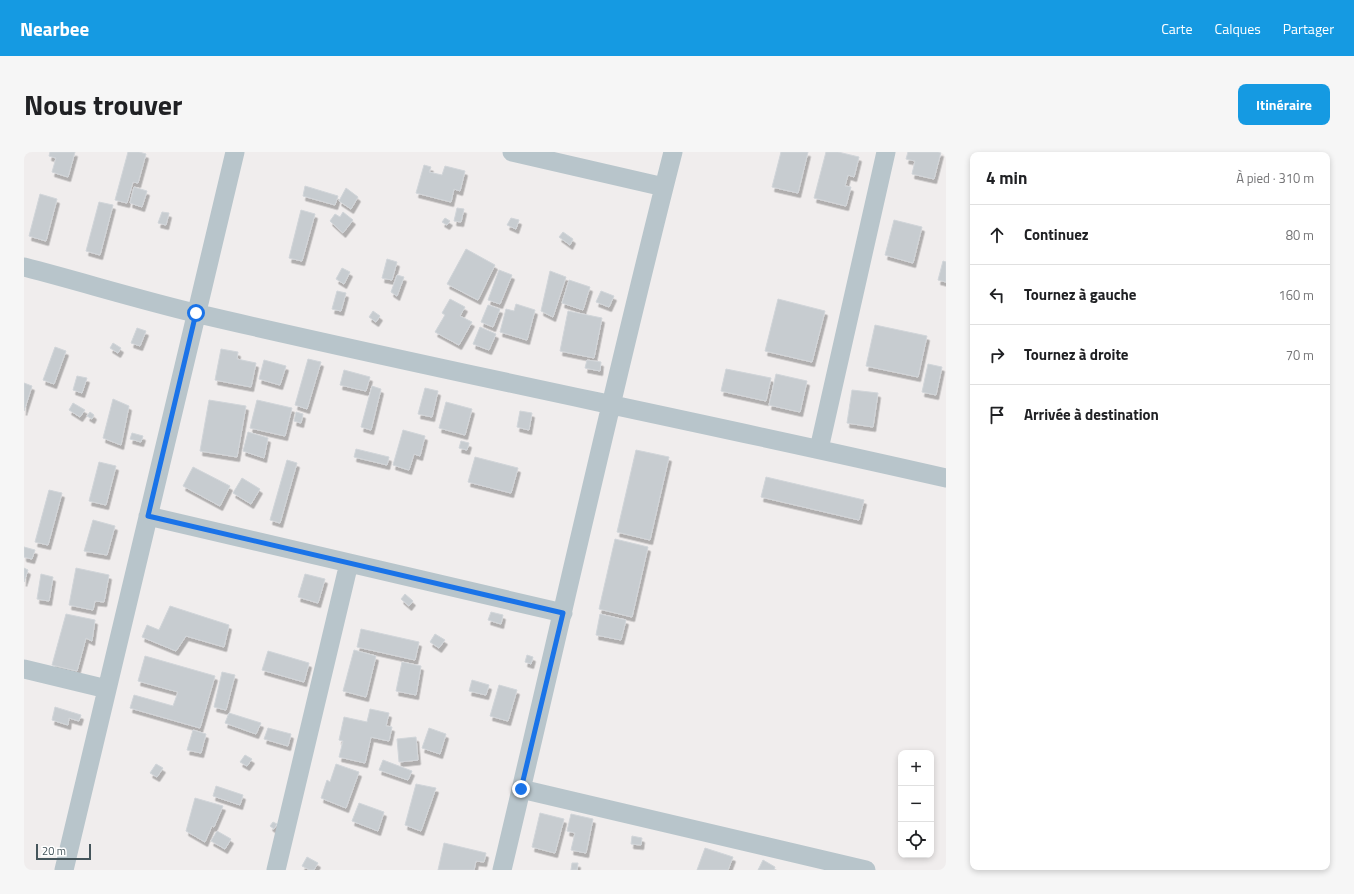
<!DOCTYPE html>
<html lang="fr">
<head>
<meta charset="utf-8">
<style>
	:root { --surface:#fff; --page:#f6f6f6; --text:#202124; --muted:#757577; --line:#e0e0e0; --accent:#159ae2 }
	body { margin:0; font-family:"Titillium Web",sans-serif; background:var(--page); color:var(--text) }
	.controls { position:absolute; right:12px; bottom:12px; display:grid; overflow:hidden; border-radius:8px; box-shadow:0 2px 6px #0003 }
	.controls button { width:36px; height:36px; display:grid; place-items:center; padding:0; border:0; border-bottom:1px solid var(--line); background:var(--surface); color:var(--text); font:20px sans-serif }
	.scale { position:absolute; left:12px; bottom:10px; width:55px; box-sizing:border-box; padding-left:4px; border:2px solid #45555b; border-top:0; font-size:11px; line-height:14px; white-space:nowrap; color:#45555b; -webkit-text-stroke:3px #fff; paint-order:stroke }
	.stop { position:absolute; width:12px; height:12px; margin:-9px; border:3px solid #1a73e8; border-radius:50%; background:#fff }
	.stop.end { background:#1a73e8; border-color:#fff; box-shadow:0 1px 4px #0008 }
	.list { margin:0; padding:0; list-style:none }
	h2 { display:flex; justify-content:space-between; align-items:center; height:52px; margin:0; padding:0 16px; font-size:17px }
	h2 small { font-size:13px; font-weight:400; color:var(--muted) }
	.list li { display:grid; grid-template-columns:26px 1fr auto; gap:12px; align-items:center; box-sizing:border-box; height:60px; padding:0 16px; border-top:1px solid var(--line) }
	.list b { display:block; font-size:15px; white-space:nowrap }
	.list em { font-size:13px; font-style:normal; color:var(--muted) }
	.icon { flex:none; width:22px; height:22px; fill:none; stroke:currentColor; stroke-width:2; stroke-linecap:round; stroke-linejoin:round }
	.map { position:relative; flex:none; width:922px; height:718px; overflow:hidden; border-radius:8px }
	header { display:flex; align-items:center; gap:24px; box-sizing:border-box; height:56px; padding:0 20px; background:var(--accent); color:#fff }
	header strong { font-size:19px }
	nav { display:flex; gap:22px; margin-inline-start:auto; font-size:14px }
	.intro { display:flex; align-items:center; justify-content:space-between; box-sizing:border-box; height:96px; padding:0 24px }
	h1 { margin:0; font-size:28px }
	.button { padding:10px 18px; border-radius:8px; background:var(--accent); color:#fff; font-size:14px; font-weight:700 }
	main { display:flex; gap:24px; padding:0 24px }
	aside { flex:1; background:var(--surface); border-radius:8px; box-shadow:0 2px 6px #0003 }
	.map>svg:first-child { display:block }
</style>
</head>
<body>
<header>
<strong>Nearbee</strong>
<nav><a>Carte</a><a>Calques</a><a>Partager</a></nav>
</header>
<div class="intro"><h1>Nous trouver</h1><a class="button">Itinéraire</a></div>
<main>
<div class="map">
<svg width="922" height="718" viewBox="0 0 922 718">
	<defs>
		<filter id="shadow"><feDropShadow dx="2.5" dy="4.5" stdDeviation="0" flood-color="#0004"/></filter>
	</defs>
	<rect width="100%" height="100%" fill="#f0eded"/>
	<!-- building -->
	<path fill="#c7ccd0" stroke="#d1d5d9" filter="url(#shadow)" d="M26,0H51L44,25L28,20L32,6L25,4Z
		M104,0H115L122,2L114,31L109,30L103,51L91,48Z
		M757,0H784L774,41L748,35Z
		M802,0H814L835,5L830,25L824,23L821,34L827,35L822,54L790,46Z
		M884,0H917L910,27L888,22L891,9L882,7Z
		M400,13L407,15L405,20L418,23L421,14L441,19L436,39L430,37L427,50L392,41Z
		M281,34L314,44L311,53L279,44Z
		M110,35L123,39L118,55L106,51Z
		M322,36L334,45L327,57L315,49Z
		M16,42L33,47L22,89L5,84Z
		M75,50L89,53L76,103L62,99Z
		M433,56L440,57L437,70L430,69Z
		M277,58L291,62L278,109L265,106Z
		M138,60L145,61L142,73L134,71Z
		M319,60L329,68L319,81L306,69L311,62L316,65Z
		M421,66L426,69L423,73L418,70Z
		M487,66L495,68L492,77L483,73Z
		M870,68L898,75L889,111L861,103Z
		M539,80L549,87L546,93L535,85Z
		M442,97L471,113L454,148L423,132Z
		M363,107L373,110L368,128L358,126Z
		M919,109L922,110V130L914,128Z
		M318,116L326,120L320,132L312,127Z
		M475,118L488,123L476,152L464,148Z
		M526,119L542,125L529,165L517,159Z
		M373,123L380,125L373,144L367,140Z
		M545,128L566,135L559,158L538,151Z
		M313,139L322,141L317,159L308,157Z
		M577,139L590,144L585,155L572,150Z
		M426,147L441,155L436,164L448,170L435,193L411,180L421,163L418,161Z
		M754,147L801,159L788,210L741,199Z
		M492,152L511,158L503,188L476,180L482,157L490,159Z
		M464,153L476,157L469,175L457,170Z
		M349,159L356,164L352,170L345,165Z
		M544,159L578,166L570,206L536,199Z
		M851,173L903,184L894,225L842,214Z
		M456,175L472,182L465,198L449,192Z
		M113,176L122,179L116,194L107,191Z
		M89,191L97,196L94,201L86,196Z
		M31,195L42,199L30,232L19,228Z
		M197,197L214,200L213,207L232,211L227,235L191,228Z
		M284,207L297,210L283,257L271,253Z
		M240,208L262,214L256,233L235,227Z
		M563,208L577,210L576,219L561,216Z
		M904,212L918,215L912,243L898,240Z
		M702,217L747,226L742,249L697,239Z
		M320,218L346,225L342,239L316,233Z
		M752,222L783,229L776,260L745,253Z
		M53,224L63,226L58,241L49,238Z
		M0,231L8,234L0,259Z
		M348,234L357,237L347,278L337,275Z
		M401,236L414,239L408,265L394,262Z
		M828,238L854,241L849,275L823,271Z
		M89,247L105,254L97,293L79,286Z
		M185,248L222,254L213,305L176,299Z
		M233,248L268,256L261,284L226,276Z
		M422,250L448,257L441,283L415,276Z
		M49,251L61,258L56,265L45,258Z
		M496,259L508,261L505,278L493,275Z
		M66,260L70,263L68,267L63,264Z
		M272,260L279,262L277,271L270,269Z
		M379,278L401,284L396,304L390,302L385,318L369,313Z
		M224,280L244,286L240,306L219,299Z
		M108,281L119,284L117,290L106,287Z
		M437,289L445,291L443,298L435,296Z
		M332,297L365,305L363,313L330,305Z
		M612,298L645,305L626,388L593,380Z
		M451,305L494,316L487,341L444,330Z
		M263,308L273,311L256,371L246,368Z
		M75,310L92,314L82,353L65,349Z
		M169,315L206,334L196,354L159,334Z
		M742,325L840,348L835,368L737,345Z
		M218,326L236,337L227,352L209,341Z
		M25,338L38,341L24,393L11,390Z
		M69,368L91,374L83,403L60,399Z
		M591,387L624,395L608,465L575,457Z
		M0,395L11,398L8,407L0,405Z
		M0,416L4,418L0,430Z
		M52,416L85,423L80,450L71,449L69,458L45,453Z
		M17,422L29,425L25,449L13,447Z
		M281,422L301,427L294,451L274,445Z
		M381,442L389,449L385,454L377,447Z
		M146,454L205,473L200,495L162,484L152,499L118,485L123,473L135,478Z
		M467,460L479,463L477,472L464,468Z
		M42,462L71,468L68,489L62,486L53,519L28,513Z
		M576,462L602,468L597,488L572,483Z
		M337,477L395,490L391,508L333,495Z
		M411,482L421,488L415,496L406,490Z
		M330,498L352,504L342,545L319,539Z
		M244,499L285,511L280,530L238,518Z
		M503,503L509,505L507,512L501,510Z
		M121,504L191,524L176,576L106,556L110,543L149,554L154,540L114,529Z
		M378,510L397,514L392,543L372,539Z
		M198,520L211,523L202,558L190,555Z
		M448,528L465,533L462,543L445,539Z
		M475,533L493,538L484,569L466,564Z
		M31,555L57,563L55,569L45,566L44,573L28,568Z
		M346,557L365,561L362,574L368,575L365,589L347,585L341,611L315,605L319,589L315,588L320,565L343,570Z
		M205,561L237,571L232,582L201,571Z
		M244,576L267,582L264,594L240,587Z
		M405,576L422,582L416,602L398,596Z
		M169,578L182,582L177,601L163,598Z
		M392,585L394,608L375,610L373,587Z
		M221,603L228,607L223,614L216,610Z
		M359,608L388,619L384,628L355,618Z
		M132,612L139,616L133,625L126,621Z
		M312,612L335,620L322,656L297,646L303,628L306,630Z
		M392,632L412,636L397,679L381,673Z
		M192,634L219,643L216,653L189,644Z
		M171,646L199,654L190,675L188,674L181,690L162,679Z
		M335,651L360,660L354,679L328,669Z
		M516,661L540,667L531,701L508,695Z
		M547,662L569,667L562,701L547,698L551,681L543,679Z
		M249,670L253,672L250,677L246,674Z
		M193,679L207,687L201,697L187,689Z
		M608,684L618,686L617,693L607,692Z
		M420,691L462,701L460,710L452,709L450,718H414Z
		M681,696L709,705L704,718H673Z
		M283,705L294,711L290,718H286L278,714Z
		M739,708L751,715L750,718H734Z
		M548,711H554L553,718H547Z"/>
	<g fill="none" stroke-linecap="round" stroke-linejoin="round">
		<!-- minor -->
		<path stroke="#b8c5cb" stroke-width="19" d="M488,0L640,35
			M0,115C58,130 116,148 175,162C423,220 673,269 922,326
			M795,297L862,0
			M124,364L539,461
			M0,517L83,537
			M497,637L842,718
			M40,718L211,0
			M252,718L325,411
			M478,718C535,479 588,238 649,0"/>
	</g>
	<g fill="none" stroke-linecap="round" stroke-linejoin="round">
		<!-- route -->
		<path stroke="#1a73e8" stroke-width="5" d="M172,161L124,364L539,461L497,637"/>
	</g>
</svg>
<div class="controls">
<button>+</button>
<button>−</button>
<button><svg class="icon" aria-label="locate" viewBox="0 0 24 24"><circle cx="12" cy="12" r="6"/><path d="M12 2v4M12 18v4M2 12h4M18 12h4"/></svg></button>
</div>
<div class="scale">20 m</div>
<div class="stop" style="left:172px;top:161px"></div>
<div class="stop end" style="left:497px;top:637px"></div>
</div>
<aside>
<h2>4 min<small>À pied · 310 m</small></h2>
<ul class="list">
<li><svg class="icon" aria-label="ahead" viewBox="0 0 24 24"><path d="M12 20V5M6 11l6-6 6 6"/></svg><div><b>Continuez</b></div><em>80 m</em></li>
<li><svg class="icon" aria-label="left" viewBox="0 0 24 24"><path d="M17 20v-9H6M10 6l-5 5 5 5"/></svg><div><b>Tournez à gauche</b></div><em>160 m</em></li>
<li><svg class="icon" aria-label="right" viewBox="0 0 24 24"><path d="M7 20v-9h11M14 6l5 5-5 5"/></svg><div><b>Tournez à droite</b></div><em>70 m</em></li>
<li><svg class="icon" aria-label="arrive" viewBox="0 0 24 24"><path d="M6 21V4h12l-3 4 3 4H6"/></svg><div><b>Arrivée à destination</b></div></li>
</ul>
</aside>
</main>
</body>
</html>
